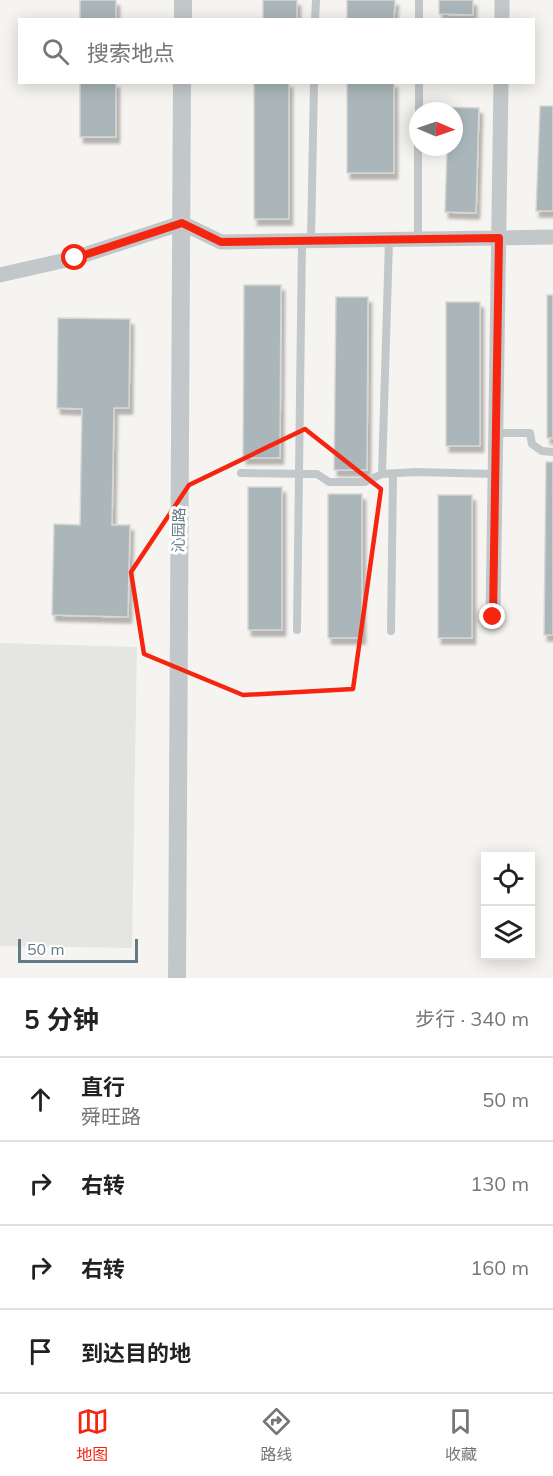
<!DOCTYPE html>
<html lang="zh">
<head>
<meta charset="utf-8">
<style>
	:root { --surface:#fff; --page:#f6f6f6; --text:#222; --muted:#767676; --line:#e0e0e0; --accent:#f52510 }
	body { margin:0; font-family:Mulish,"Noto Sans SC",sans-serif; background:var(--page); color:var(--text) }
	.controls { position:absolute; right:18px; bottom:18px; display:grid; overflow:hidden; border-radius:0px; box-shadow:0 3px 15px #0003 }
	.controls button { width:54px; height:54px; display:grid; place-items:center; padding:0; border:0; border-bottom:2px solid var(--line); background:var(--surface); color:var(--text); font:30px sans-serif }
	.compass { position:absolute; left:409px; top:102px; width:54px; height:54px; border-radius:50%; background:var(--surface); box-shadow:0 3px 15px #0003; rotate:92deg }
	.scale { position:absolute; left:18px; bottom:15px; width:120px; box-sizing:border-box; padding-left:6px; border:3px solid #617a85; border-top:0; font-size:16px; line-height:21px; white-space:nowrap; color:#617a85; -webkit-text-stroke:4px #fff; paint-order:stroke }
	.stop { position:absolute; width:18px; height:18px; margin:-14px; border:4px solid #f52510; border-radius:50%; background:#fff }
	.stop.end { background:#f52510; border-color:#fff; box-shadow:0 2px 6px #0008 }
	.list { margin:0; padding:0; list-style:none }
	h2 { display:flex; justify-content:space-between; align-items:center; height:78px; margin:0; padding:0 24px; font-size:26px }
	h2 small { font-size:20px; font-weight:400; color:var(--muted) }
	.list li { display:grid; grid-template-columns:39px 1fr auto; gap:18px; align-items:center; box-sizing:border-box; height:84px; padding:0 24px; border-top:2px solid var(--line) }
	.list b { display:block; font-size:22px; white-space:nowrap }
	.list p { margin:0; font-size:20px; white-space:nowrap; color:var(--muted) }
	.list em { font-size:20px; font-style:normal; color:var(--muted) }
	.icon { flex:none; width:33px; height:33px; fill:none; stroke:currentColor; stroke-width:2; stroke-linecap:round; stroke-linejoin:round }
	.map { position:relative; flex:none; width:553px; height:978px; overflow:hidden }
	.search { position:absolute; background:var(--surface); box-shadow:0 3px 15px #0003; left:18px; right:18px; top:18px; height:66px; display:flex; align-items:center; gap:15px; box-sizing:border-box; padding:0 21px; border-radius:0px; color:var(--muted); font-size:22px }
	.sheet { height:414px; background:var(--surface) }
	nav { display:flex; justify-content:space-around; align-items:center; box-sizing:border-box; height:84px; border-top:2px solid var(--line); background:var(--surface); font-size:16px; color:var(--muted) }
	nav a { display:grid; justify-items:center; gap:3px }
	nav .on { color:var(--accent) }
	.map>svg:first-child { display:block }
</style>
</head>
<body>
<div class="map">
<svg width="553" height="978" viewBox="0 0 553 978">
	<defs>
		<filter id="shadow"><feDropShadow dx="3.5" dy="6" stdDeviation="1.5" flood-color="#0004"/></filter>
	</defs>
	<rect width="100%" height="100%" fill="#f5f4f0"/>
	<!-- built -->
	<path fill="#e5e6e4" d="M0,643L137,647L132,948L0,946Z"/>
	<!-- building -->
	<path fill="#aab6b9" stroke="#d6d6d3" stroke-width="1.5" filter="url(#shadow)" d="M80,0H116V20H80Z
		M263,0H297V20H263Z
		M347,0H395L394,20H347Z
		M439,0H473V15L439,14Z
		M80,82H116V137H80Z
		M254,82H289V219H254Z
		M347,82H394V173H347Z
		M540,106H553V211H536Z
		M448,107L479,108L476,213L445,212L447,147H454V111H448Z
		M244,285H281L280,458H243Z
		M547,295H553V438H547Z
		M336,297H368L367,470H334Z
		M446,302H480V446H446Z
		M58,318L130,319L129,408H114L112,525H130L128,617L52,615L54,524L80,525L82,409L57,408Z
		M546,462H553V635H544Z
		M248,487H282V630H248Z
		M328,494H362V638H328Z
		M438,495H472V638H438Z"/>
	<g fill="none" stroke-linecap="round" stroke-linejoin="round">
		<!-- service -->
		<path stroke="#c2c7ca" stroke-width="8" d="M315,20L316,0
			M419,20V0
			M419,111V82
			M418,239V147
			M311,240L314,82
			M496,433H530L532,444L542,451L553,452
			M241,473L317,474L329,482H365L382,474L416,472L495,474
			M382,474L389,240
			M297,630L302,240
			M391,631L393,474"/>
		<!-- minor -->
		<path stroke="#c2c7ca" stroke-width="15" d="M502,20V0
			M0,275L75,258L182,223L221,242L553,237
			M493,617L501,82"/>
		<!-- tertiary -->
		<path stroke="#c2c7ca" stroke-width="18" d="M183,20V0
			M177,978L182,82"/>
	</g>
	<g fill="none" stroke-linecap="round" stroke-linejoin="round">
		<!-- route -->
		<path stroke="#f52510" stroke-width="8" d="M75,258L182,223L221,242L499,238L493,617"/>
	</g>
	<!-- marked area -->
	<path fill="none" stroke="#f52510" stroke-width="4.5" stroke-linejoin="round" d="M305,429L381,489L353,689L243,695L144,654L131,572L189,485Z"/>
	<g text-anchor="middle" stroke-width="6" stroke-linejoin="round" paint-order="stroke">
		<!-- street labels -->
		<g font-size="15" fill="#617a85" stroke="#fff">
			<text transform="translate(179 530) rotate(-89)" y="5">沁园路</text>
		</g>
	</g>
</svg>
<div class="controls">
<button><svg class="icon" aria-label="locate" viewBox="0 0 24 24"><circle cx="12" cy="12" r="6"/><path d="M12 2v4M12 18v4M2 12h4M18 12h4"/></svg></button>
<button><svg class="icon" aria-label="layers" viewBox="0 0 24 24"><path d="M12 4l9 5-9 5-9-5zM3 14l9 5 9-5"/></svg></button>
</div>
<svg class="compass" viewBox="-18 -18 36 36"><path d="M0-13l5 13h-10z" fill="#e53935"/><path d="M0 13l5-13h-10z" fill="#767676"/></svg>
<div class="scale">50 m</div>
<div class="stop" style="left:75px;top:258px"></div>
<div class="stop end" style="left:493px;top:617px"></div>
<div class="search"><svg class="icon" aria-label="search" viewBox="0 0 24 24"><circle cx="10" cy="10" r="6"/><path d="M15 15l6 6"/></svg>搜索地点</div>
</div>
<section class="sheet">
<h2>5 分钟<small>步行 · 340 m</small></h2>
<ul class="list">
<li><svg class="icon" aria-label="ahead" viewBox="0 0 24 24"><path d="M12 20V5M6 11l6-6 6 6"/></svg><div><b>直行</b><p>舜旺路</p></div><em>50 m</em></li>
<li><svg class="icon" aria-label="right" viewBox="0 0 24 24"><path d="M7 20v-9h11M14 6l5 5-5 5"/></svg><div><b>右转</b></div><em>130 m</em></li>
<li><svg class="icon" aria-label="right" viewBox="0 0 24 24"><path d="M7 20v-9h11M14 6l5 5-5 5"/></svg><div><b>右转</b></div><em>160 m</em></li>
<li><svg class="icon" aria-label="arrive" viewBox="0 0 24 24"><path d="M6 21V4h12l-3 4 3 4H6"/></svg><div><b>到达目的地</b></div></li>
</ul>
</section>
<nav>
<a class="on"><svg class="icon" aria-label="map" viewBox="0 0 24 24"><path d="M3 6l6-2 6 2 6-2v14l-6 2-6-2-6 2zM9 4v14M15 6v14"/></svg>地图</a>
<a><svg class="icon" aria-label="directions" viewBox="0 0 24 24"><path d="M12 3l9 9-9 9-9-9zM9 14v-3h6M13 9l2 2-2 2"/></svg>路线</a>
<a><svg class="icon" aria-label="saved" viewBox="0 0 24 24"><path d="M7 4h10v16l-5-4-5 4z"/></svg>收藏</a>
</nav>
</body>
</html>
